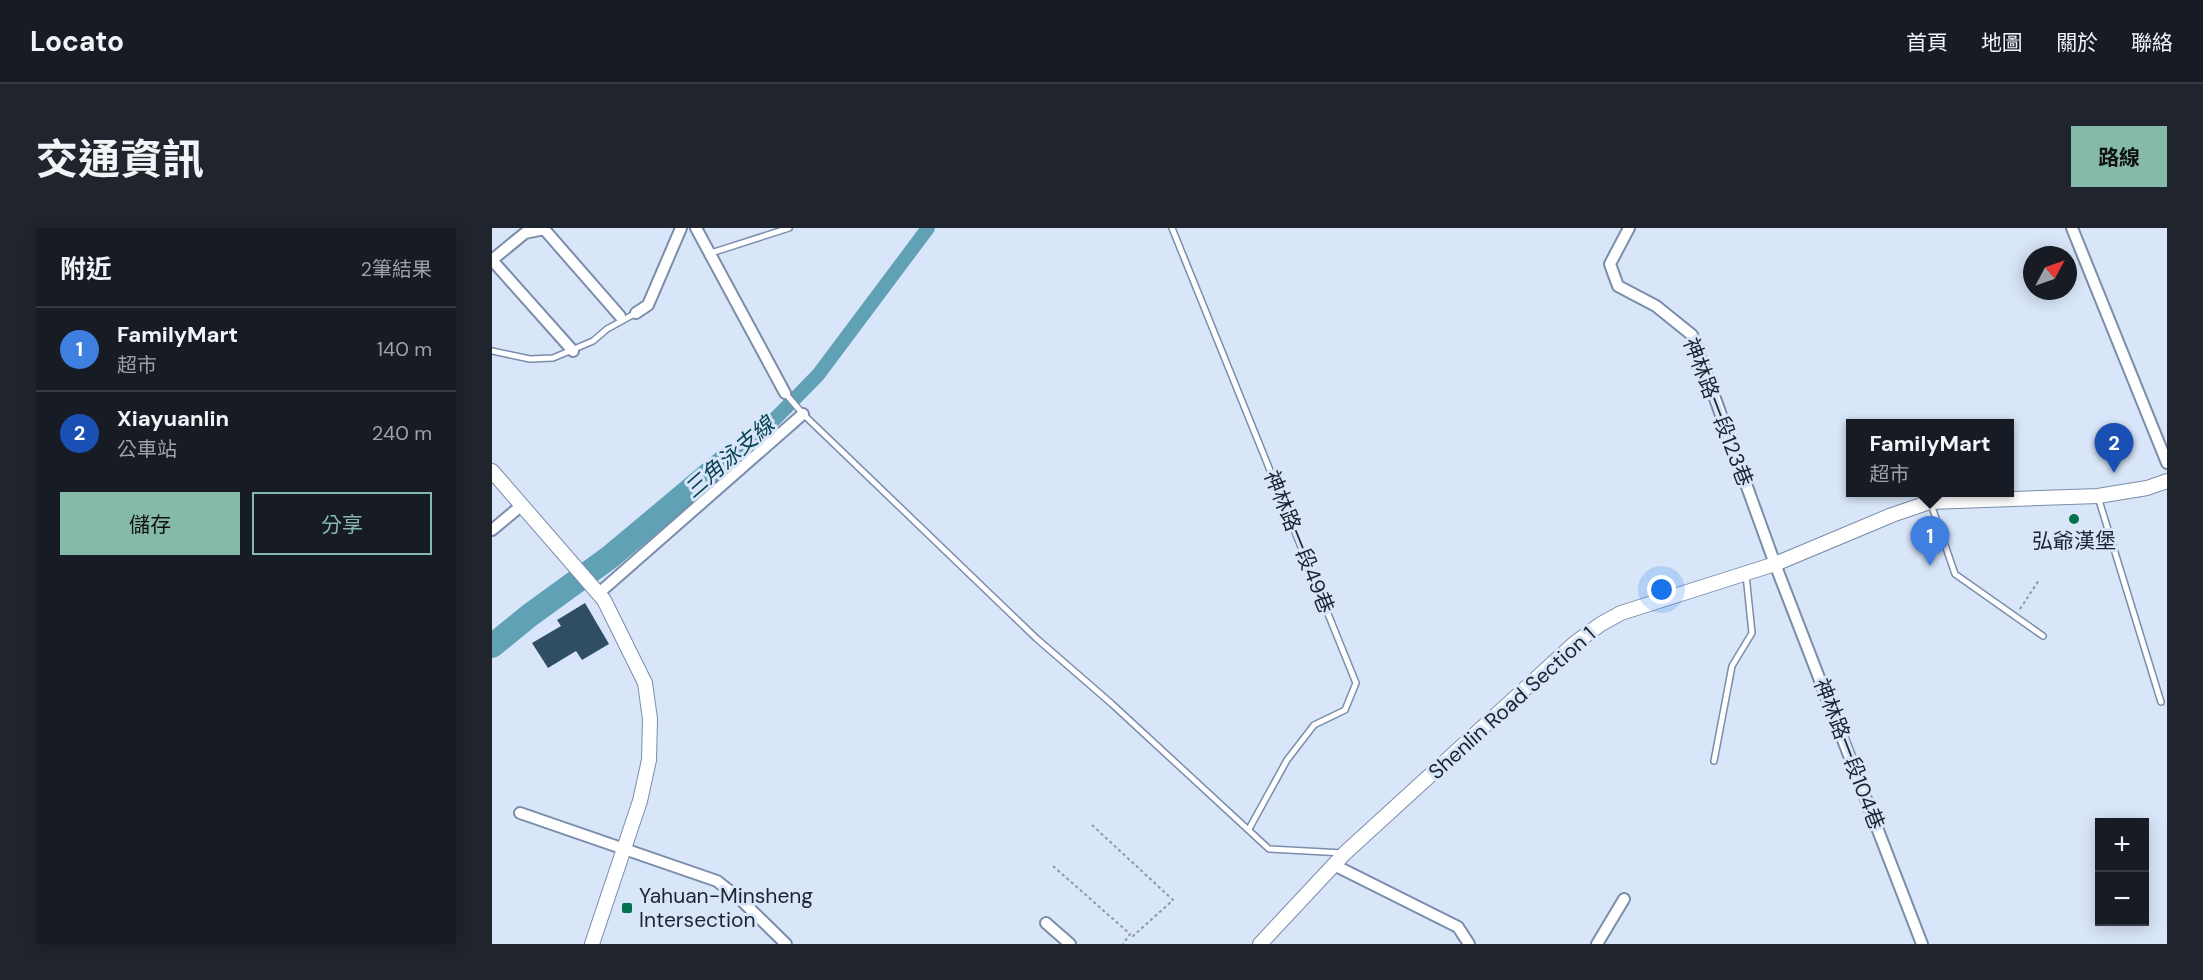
<!DOCTYPE html>
<html lang="zh-TW">
<head>
<meta charset="utf-8">
<style>
	:root { --surface:#171b24; --page:#20242c; --text:#f1f3f6; --muted:#9ea1a6; --line:#363941; --accent:#85b9aa }
	body { margin:0; font-family:"DM Sans","Noto Sans TC",sans-serif; background:var(--page); color:var(--text) }
	.controls { position:absolute; right:18px; bottom:18px; display:grid; overflow:hidden; border-radius:0px; box-shadow:0 3px 15px #0003 }
	.controls button { width:54px; height:54px; display:grid; place-items:center; padding:0; border:0; border-bottom:2px solid var(--line); background:var(--surface); color:var(--text); font:30px sans-serif }
	.compass { position:absolute; left:1531px; top:18px; width:54px; height:54px; border-radius:50%; background:var(--surface); box-shadow:0 3px 15px #0003; rotate:49deg }
	.you { position:absolute; left:1170px; top:362px; width:21px; height:21px; margin:-15px; border:4px solid #fff; border-radius:50%; background:#1a73e8; box-shadow:0 0 0 9px #1a73e833 }
	.badge { display:grid; place-items:center; width:39px; height:39px; border-radius:50%; background:var(--accent); color:#fff; font-size:20px; font-weight:700 }
	.pin { position:absolute; translate:-50% -50px; filter:drop-shadow(0 2px 3px #0008) }
	.pin::after { content:''; position:absolute; top:32px; width:21px; height:18px; background:inherit; clip-path:polygon(0 0,100% 0,50% 100%) }
	.popup { position:absolute; left:1354px; top:191px; width:168px; height:78px; box-sizing:border-box; display:grid; place-content:center; border-radius:0px; background:var(--surface); filter:drop-shadow(0 2px 4px #0005); font-size:20px; white-space:nowrap; color:var(--muted) }
	.popup b { font-size:22px; color:var(--text) }
	.popup::after { content:''; position:absolute; left:50%; top:100%; margin-left:-12px; border:12px solid transparent; border-top-color:var(--surface) }
	.list { margin:0; padding:0; list-style:none }
	h2 { display:flex; justify-content:space-between; align-items:center; height:78px; margin:0; padding:0 24px; font-size:26px }
	h2 small { font-size:20px; font-weight:400; color:var(--muted) }
	.list li { display:grid; grid-template-columns:39px 1fr auto; gap:18px; align-items:center; box-sizing:border-box; height:84px; padding:0 24px; border-top:2px solid var(--line) }
	.list b { display:block; font-size:22px; white-space:nowrap }
	.list p { margin:0; font-size:20px; white-space:nowrap; color:var(--muted) }
	.list em { font-size:20px; font-style:normal; color:var(--muted) }
	.actions { display:flex; gap:12px; padding:18px 24px }
	.actions a { flex:1; padding:14px 0; border:2px solid var(--accent); border-radius:0px; text-align:center; font-size:21px; color:var(--accent) }
	.actions .main { background:var(--accent); color:#111 }
	.map { position:relative; flex:none; width:1675px; height:716px; overflow:hidden; border-radius:0px }
	header { display:flex; align-items:center; gap:36px; box-sizing:border-box; height:84px; padding:0 30px; background:var(--surface); border-bottom:2px solid var(--line) }
	header strong { font-size:28px }
	nav { display:flex; gap:33px; margin-inline-start:auto; font-size:21px }
	.intro { display:flex; align-items:center; justify-content:space-between; box-sizing:border-box; height:144px; padding:0 36px }
	h1 { margin:0; font-size:42px }
	.button { padding:15px 27px; border-radius:0px; background:var(--accent); color:#111; font-size:21px; font-weight:700 }
	main { display:flex; gap:36px; padding:0 36px }
	aside { flex:1; background:var(--surface); border-radius:0px; box-shadow:0 3px 15px #0003 }
	.map>svg:first-child { display:block }
</style>
</head>
<body>
<header>
<strong>Locato</strong>
<nav><a>首頁</a><a>地圖</a><a>關於</a><a>聯絡</a></nav>
</header>
<div class="intro"><h1>交通資訊</h1><a class="button">路線</a></div>
<main>
<aside>
<h2>附近<small>2筆結果</small></h2>
<ul class="list">
<li><span class="badge" style="background:#3f7fe0">1</span><div><b>FamilyMart</b><p>超市</p></div><em>140 m</em></li>
<li><span class="badge" style="background:#1a4fb4">2</span><div><b>Xiayuanlin</b><p>公車站</p></div><em>240 m</em></li>
</ul>
<div class="actions"><a class="main">儲存</a><a>分享</a></div>
</aside>
<div class="map">
<svg width="1675" height="716" viewBox="0 0 1675 716">
	<rect width="100%" height="100%" fill="#d9e6f9"/>
	<g fill="none" stroke-linecap="round" stroke-linejoin="round">
		<!-- canal -->
		<path stroke="#60a1b5" stroke-width="14" d="M235,231L273,201L326,147L436,0"/>
		<!-- river -->
		<path stroke="#60a1b5" stroke-width="24" d="M0,418L38,387L118,329L235,231"/>
	</g>
	<!-- building -->
	<path fill="#304e63" d="M93,375L117,416L90,432L84,423L56,440L40,415L69,398L65,392Z"/>
	<g fill="none" stroke-linecap="round" stroke-linejoin="round">
		<defs>
			<path id="service" d="M680,0L864,455L853,482L822,497L795,532L757,601
				M219,25L297,0
				M0,123L38,131L61,130L101,113L115,101L144,85
				M293,165L311,186L544,410L620,476L777,621L851,625
				M1606,269L1669,474
				M1439,276L1463,346L1551,408
				M1222,533L1240,438L1260,405L1254,347"/>
			<path id="minor" d="M204,0L293,165
				M1137,0L1118,36L1126,58L1164,78L1200,107L1283,336L1430,716
				M1580,0L1675,235
				M0,32L33,5L52,1L128,88
				M0,32L81,123
				M144,85L156,77L189,0
				M0,302L30,277
				M107,365L311,186
				M28,585L225,653L248,671L294,716
				M842,637L966,699L977,716
				M554,695L578,716
				M1105,716L1132,671"/>
			<path id="tertiary" d="M0,243L112,372L153,455L158,491L157,532L148,573L100,716
				M768,716L853,625L1083,415L1109,396L1129,385L1283,336L1400,287L1438,274L1606,268L1655,260L1675,253"/>
		</defs>
		<!-- service casing -->
		<use href="#service" stroke="#7a8dab" stroke-width="8"/>
		<!-- minor casing -->
		<use href="#minor" stroke="#7a8dab" stroke-width="14"/>
		<!-- tertiary casing -->
		<use href="#tertiary" stroke="#7a8dab" stroke-width="16"/>
		<!-- path -->
		<path stroke="#8b96a6" stroke-width="2" stroke-dasharray="3 3" stroke-linecap="butt" d="M1528,381L1547,352
			M600,597L681,672L641,708L638,706
			M561,638L638,706L631,716"/>
		<!-- service -->
		<use href="#service" stroke="#fff" stroke-width="5"/>
		<!-- minor -->
		<use href="#minor" stroke="#fff" stroke-width="10"/>
		<!-- tertiary -->
		<use href="#tertiary" stroke="#fff" stroke-width="14"/>
	</g>
	<!-- markers -->
	<g fill="#00734d" stroke="#d9e6f9" stroke-width="2">
		<circle cx="1582" cy="291" r="6"/>
		<rect x="129" y="674" width="12" height="12" rx="3"/>
	</g>
	<g text-anchor="middle" stroke-width="6" stroke-linejoin="round" paint-order="stroke">
		<!-- street labels -->
		<g font-size="21" fill="#1c2430" stroke="#d9e6f9">
			<text transform="translate(1226 184) rotate(69)" y="7">神林路一段123巷</text>
			<text transform="translate(807 314) rotate(68)" y="7">神林路一段49巷</text>
			<text transform="translate(1020 475) rotate(-42)" y="7">Shenlin Road Section 1</text>
			<text transform="translate(1357 526) rotate(69)" y="7">神林路一段104巷</text>
		</g>
		<!-- poi labels -->
		<g font-size="21" fill="#1c2430" stroke="#d9e6f9">
			<text x="1582" y="320">弘爺漢堡</text>
			<text x="147" y="675" text-anchor="start">Yahuan-Minsheng<tspan x="147" dy="24">Intersection</tspan></text>
		</g>
		<!-- water labels -->
		<g font-size="22" font-style="italic" fill="#094554" stroke="#d9e6f9">
			<text transform="translate(237 229) rotate(-41)" y="8">三角泳支線</text>
		</g>
	</g>
</svg>
<div class="controls">
<button>+</button>
<button>−</button>
</div>
<svg class="compass" viewBox="-18 -18 36 36"><path d="M0-13l5 13h-10z" fill="#e53935"/><path d="M0 13l5-13h-10z" fill="#9ea1a6"/></svg>
<div class="you"></div>
<div class="pin badge" style="left:1438px;top:338px;background:#3f7fe0">1</div>
<div class="popup"><b>FamilyMart</b>超市</div>
<div class="pin badge" style="left:1622px;top:245px;background:#1a4fb4">2</div>
</div>
</main>
</body>
</html>
